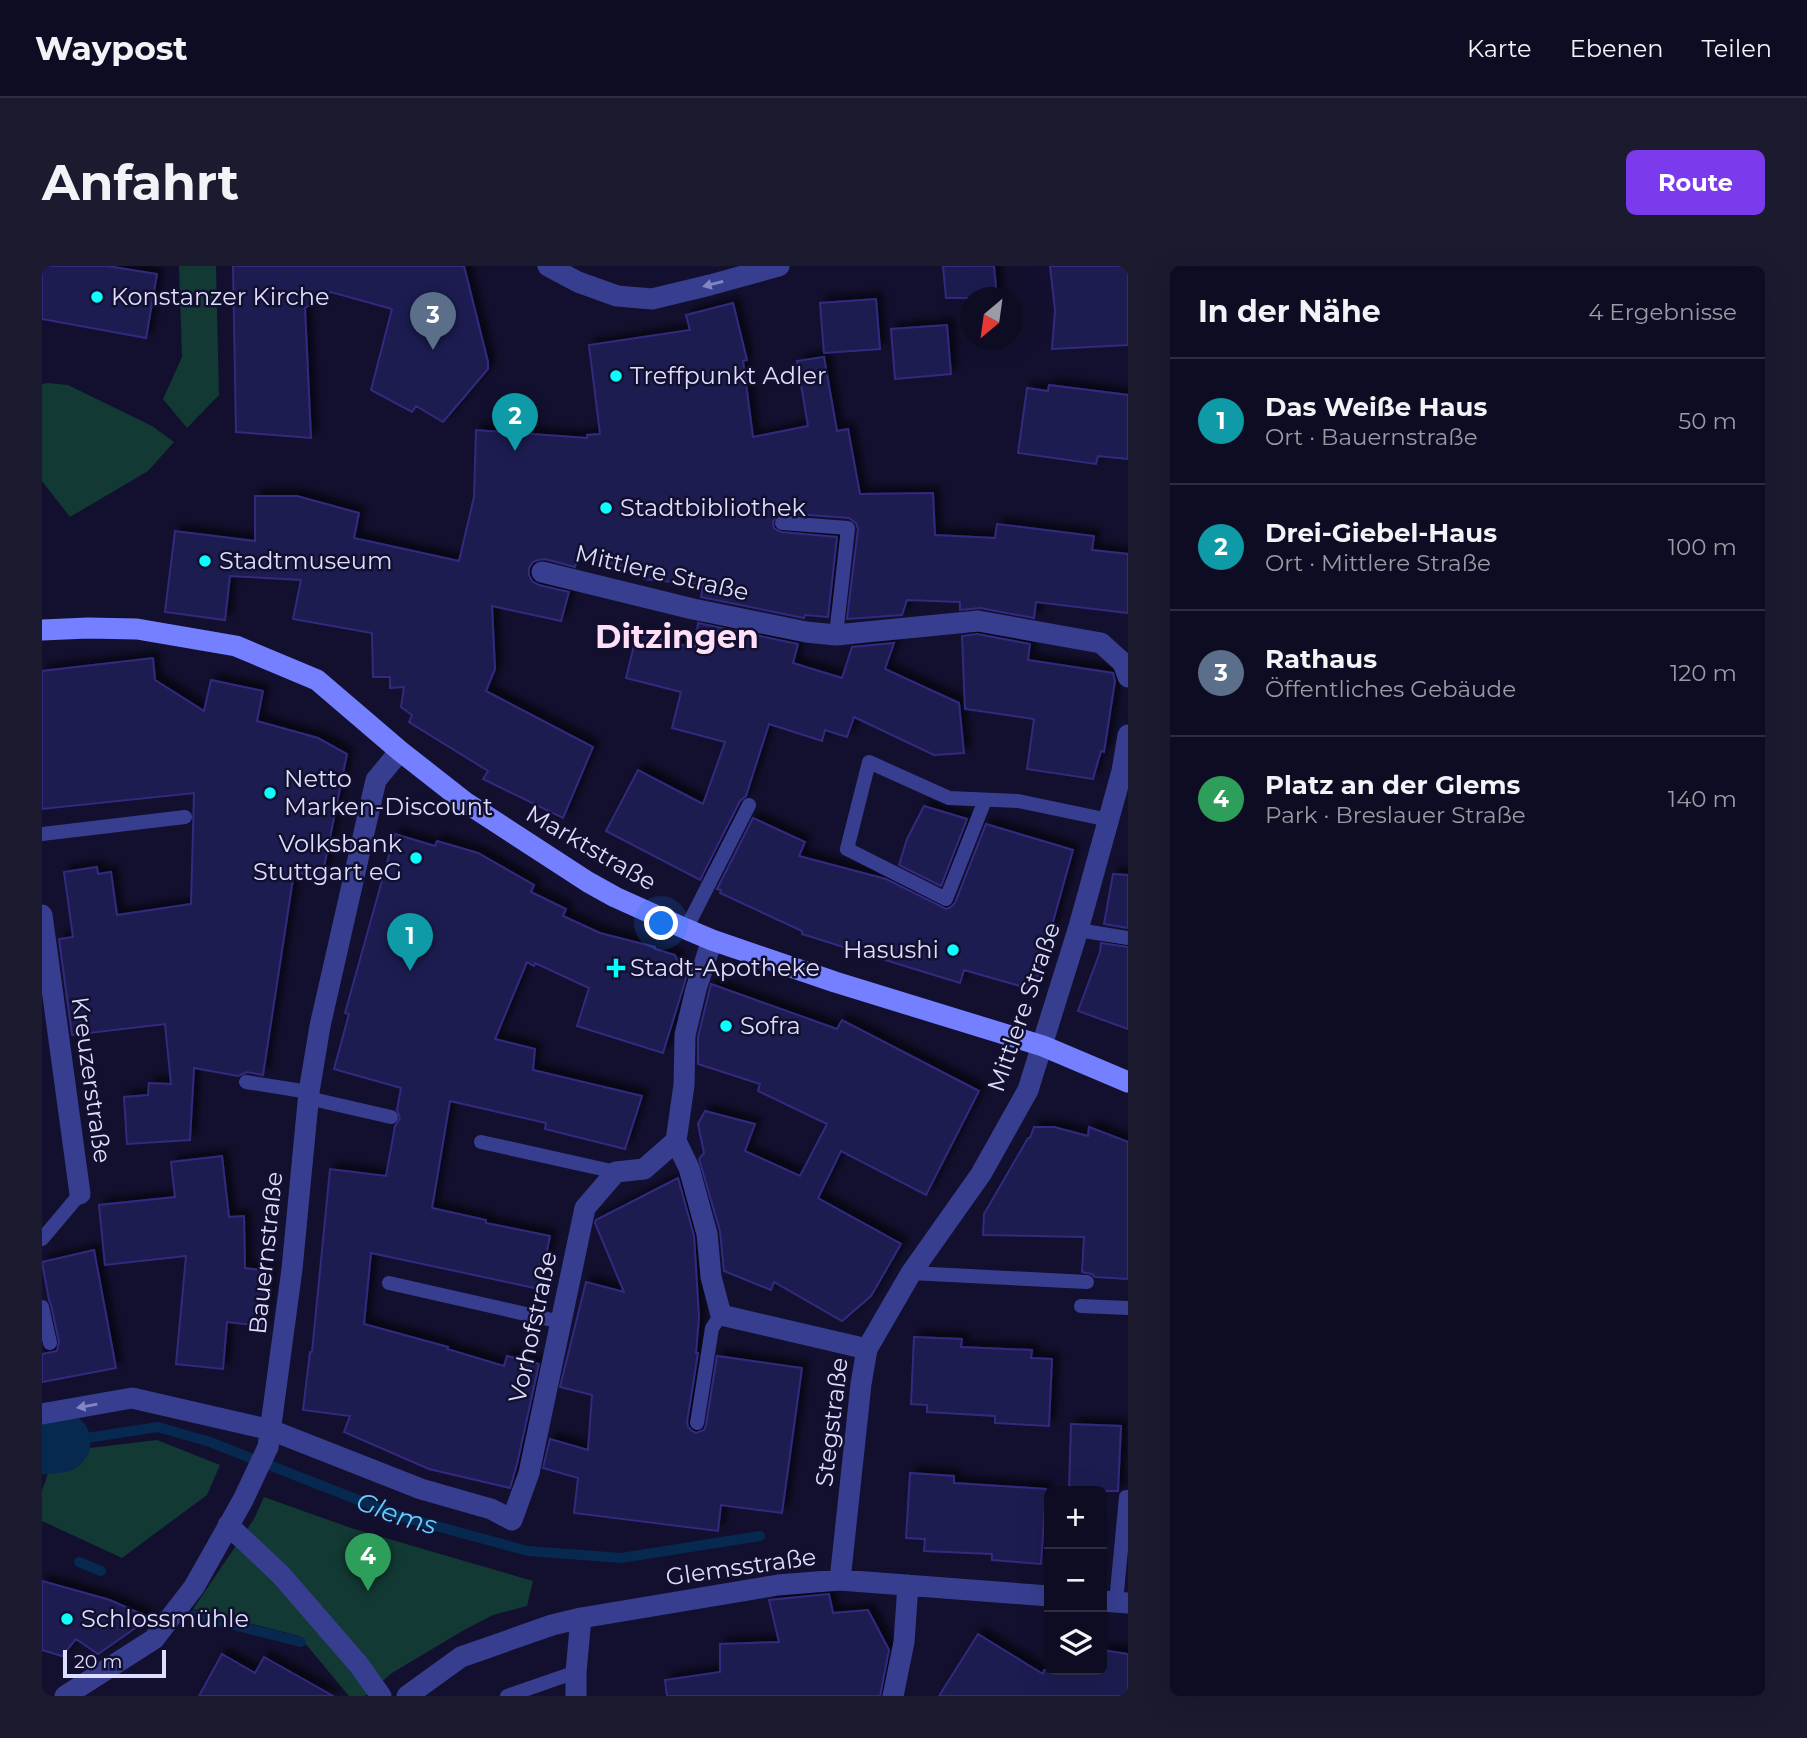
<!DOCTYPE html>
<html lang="de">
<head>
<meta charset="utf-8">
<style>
	:root { --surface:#0e0c22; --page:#1c1a2f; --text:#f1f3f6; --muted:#9b9ba5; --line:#2e2c40; --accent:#7c3aed }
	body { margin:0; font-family:Montserrat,sans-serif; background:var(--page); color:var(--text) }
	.controls { position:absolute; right:21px; bottom:21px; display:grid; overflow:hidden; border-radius:10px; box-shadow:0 7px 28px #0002 }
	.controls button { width:63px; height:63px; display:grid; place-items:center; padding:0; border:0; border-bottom:2px solid var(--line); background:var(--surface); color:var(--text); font:35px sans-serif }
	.compass { position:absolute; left:918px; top:21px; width:63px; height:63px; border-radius:50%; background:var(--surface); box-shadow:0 7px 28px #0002; rotate:209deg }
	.scale { position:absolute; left:21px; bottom:18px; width:103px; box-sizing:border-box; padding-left:7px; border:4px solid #ddf; border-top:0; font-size:19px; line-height:24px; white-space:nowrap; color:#ddf; -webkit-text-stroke:5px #12102e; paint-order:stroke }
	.you { position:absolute; left:620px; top:658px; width:24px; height:24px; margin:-18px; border:5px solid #fff; border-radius:50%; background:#1a73e8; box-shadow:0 0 0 10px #1a73e833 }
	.badge { display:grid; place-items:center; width:46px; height:46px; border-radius:50%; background:var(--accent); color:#fff; font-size:23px; font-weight:700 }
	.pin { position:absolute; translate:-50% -58px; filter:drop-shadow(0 2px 4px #0008) }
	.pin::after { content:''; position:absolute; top:37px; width:24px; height:21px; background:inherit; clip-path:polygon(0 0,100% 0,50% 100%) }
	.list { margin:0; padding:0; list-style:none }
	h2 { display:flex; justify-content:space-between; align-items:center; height:91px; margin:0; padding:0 28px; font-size:30px }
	h2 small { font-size:23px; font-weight:400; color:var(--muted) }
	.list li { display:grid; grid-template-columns:46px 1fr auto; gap:21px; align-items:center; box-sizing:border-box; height:126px; padding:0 28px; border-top:2px solid var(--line) }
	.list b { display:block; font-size:26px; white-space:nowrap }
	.list p { margin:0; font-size:23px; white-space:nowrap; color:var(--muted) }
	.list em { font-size:23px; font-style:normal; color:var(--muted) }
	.icon { flex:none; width:38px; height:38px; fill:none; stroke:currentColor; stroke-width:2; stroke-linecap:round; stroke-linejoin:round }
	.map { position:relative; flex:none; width:1086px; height:1430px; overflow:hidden; border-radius:10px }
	header { display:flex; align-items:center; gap:42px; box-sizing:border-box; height:98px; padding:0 35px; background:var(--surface); border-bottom:2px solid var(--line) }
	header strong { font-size:33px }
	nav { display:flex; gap:38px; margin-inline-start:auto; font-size:24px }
	.intro { display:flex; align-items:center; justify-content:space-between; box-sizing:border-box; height:168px; padding:0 42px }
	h1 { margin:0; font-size:49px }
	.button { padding:18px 32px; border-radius:10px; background:var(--accent); color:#fff; font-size:24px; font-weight:700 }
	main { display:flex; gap:42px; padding:0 42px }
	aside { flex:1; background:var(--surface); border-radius:10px; box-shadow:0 7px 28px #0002 }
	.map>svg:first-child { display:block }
</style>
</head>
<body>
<header>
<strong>Waypost</strong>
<nav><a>Karte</a><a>Ebenen</a><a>Teilen</a></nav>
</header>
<div class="intro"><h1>Anfahrt</h1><a class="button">Route</a></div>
<main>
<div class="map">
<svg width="1086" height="1430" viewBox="0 0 1086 1430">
	<defs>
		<filter id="shadow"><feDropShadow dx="6" dy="-6" stdDeviation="3.5" flood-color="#0009"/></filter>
	</defs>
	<rect width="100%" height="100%" fill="#12102e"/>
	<!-- green -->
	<path fill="#123933" d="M137,0H174L177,129L145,162L121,133L140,91Z
		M6,117L26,119L110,160L132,176L106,205L28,251L0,215V118Z
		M115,1174L178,1199L165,1229L80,1292L0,1255V1225L13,1186Z
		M222,1231L309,1262L491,1315L485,1340L451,1349L422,1364L350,1407L323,1430H307L257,1370L151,1343L212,1253Z"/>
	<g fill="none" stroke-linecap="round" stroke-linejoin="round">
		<!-- stream -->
		<g stroke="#072950" stroke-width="10">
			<path id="s1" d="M28,1193L18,1176L116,1161L168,1176L357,1250L486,1285L579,1292L718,1270"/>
			<path d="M37,1296L59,1305"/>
			<path d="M152,1349L259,1376"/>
		</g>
		<!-- river -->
		<path stroke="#072950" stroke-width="61" d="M0,1178L18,1176"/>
	</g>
	<!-- building -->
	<path fill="#1f1a51" stroke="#322a7e" stroke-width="2" filter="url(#shadow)" d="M0,0H65L115,8L104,72L0,53Z
		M191,0H422L446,96V103L401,156L374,140L370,146L329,124L350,43L289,26L263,42L269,172L194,166Z
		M901,0H952L955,32H904Z
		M1008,0H1086V79L1010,83L1013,45Z
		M834,33L838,83L782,87L778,37Z
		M691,37L705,94L701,95L711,171L766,160L755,95L782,91L795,165L806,163L818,228L891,227L893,269L953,272L955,258L1052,270L1050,284L1086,288V347L994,336L992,352L938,342L918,344V336L865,334L860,349L805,353L816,263L814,257L807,252L741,247L735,249L731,256L732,262L739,266L795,271L786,351L763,349L762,352L659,331L661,319L602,313L603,306L536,289L533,301L503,293L496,294L491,296L487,302V309L490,315L497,319L527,326L519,355L450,340L453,403L444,425L551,481L521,552L441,513L446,505L367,456L370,449L359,441L362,421L348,422V411H331L330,367L251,353L259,314L188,310L183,354L123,346L133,265L213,275V230H255L317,247L312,272L417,295L432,231L434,164L545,172V169L558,168L547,79L648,64L644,49Z
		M905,59L909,108L853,113L849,63Z
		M1007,119L1086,129V193L1056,190L1054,198L976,187L985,122L1006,125Z
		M656,357L756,378L751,397L800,412L810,381L852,377L843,403L917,437L922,487L892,489L812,451L805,471L783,464L780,475L727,458L704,530L698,535L658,614L564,565L596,504L661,538L683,476L630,462L639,426L584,412L595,367L653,382Z
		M935,368L988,378L986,394L1071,407L1073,415L1062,486L1059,485L1051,513L985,503L992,453L923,443L920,370Z
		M111,392L113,414L162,445L169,414L221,425L215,455L276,472L305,488L280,611L252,606L221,809L205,806L196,810L152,802L148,874L85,878L82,831L106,829L107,817L129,818L123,758L30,769L17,673L31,671L22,606L55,601L56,608L69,606L75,649L149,638L152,527L0,543V405Z
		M882,540L925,553L899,620L857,599L865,573Z
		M711,552L763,576L757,590L844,613L904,643L909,641L913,637L944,558L1031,584L992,724L922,704L918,717L827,689L760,668V665L678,627L679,624L675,623Z
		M353,568L393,580L395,575L436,587L492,619L489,626L524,643L521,650L558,667L613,681V683L633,689L641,707L645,709L621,787L535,760L547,722L493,697L492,700L485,696L453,773L493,783L491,804L600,830L583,883L503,863L504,857L408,835L390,942L444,954V957L508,970L497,1023L329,987L322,1058L406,1081L405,1083L462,1100L465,1090L497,1098L475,1198L468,1222L387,1203L302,1166L308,1150L261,1144L268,1086H270L288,903L344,910L353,860L358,852L355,844L359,822L292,803L307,748L303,747Z
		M1071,608L1086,609V662L1062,658Z
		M1059,677L1086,681V763L1036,745L1058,686Z
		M669,718L795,763L800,754L937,825L884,929L799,885L776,932L859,978L829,1030L800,1055L732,1016L729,1024L682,1005L678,965L657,893L662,887L656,858L663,845L713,858L703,885L758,910L785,858L716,825L718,818L656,798V771Z
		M992,861H1012L1046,870L1047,861L1086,876V1013L1053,1011L1050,1008L1040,1006L1042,971L941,969L942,948L986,872H988Z
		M180,890L187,951L202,950L203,1002L227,1005L220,1060L185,1056L181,1103L134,1098L144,990L63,999L57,939L133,931L129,896Z
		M636,912L652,970L657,1051L654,1087H656L645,1156L646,1161L650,1165L654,1167L662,1164L664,1159L675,1090L760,1102L740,1247L679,1239L676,1265L532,1247L536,1212L501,1202L508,1173L546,1184L550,1129L518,1121L544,1016L582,1026L553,957L554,954Z
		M52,984L74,1102L0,1116V1088L15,1085L17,1076L9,1039L7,1034L0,996Z
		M872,1071L920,1073L919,1081L990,1084L989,1092L1010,1093L1007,1160L953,1157V1150L885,1146V1139L869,1138Z
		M1029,1158L1079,1160L1076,1225H1027Z
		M868,1207L912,1210V1217L1004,1223L999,1298L950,1294V1288L882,1285L883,1273L864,1272Z
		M0,1315L68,1334L108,1352L56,1388L34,1373L20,1390L0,1384Z
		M787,1328L791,1347L826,1344L847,1384L838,1430H625L623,1414L678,1406V1378L737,1376L727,1334Z
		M936,1368L1001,1408L1002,1404H1060V1384L1086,1388V1430H897Z
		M180,1388L213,1407L222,1391L291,1430H157Z"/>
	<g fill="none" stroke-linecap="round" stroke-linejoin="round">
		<!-- lane -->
		<path stroke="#373e90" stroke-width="14" d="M740,257L806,262L794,369
			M943,534L904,633L805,583L827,496L907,532L976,535L1067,554
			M0,568L143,551
			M644,663L707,539
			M1036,664L1086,672
			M204,816L267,826
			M266,832L349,851
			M439,876L574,906
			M0,973L38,928
			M869,1007L1045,1016
			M347,1017L519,1056
			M1039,1040L1086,1042
			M0,1041L8,1077
			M655,1157L670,1062L679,1049
			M1074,1336L1084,1231
			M465,1430L534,1406"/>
		<!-- street -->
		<path stroke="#373e90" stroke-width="21" d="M506,0L536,16L575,30L610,33L668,19L737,0
			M500,306L651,343L764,366L794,369L936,355L1059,377L1081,397L1086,411
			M0,649L38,928
			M634,875L647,902L665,968L669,1011L679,1049L825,1083
			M0,1148L90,1132L229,1164L379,1223L449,1243L470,1254L487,1207L543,942L574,906L602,903L634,875L642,819L643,769L654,723L670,674
			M186,1259L239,1309L317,1399L339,1430
			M798,1314L819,1118L825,1083L869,1007L939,908L986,824L1036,664L1080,505L1086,469
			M1060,1335L1086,1337
			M23,1430L112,1373L152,1321L201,1234L226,1181L250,1003L267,826L278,760L334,514L358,485
			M365,1430L419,1391L510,1359L539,1352L736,1319L798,1314L1007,1330
			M534,1430V1406L539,1352
			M851,1430L862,1376L866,1319"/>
		<!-- secondary -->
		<path stroke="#7480ff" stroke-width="21" d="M0,364L46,362L95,363L194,380L275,414L358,485L423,536L546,616L573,631L644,663L670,674L793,716L1001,780L1086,816"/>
	</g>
	<!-- one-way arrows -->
	<defs><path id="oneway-solid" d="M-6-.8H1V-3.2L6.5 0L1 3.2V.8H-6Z" transform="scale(1.75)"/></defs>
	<g fill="#8286c2">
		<use href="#oneway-solid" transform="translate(671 18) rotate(166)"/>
		<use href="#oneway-solid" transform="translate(45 1140) rotate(170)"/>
	</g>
	<!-- markers -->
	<g fill="#09fffd" stroke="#12102e" stroke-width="2.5">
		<circle cx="55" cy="31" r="7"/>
		<circle cx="574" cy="110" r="7"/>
		<circle cx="564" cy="242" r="7"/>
		<circle cx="163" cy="295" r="7"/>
		<circle cx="228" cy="527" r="7"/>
		<circle cx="374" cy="592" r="7"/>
		<circle cx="911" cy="684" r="7"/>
		<path d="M570.5 691.5h7v7h7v7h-7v7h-7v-7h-7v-7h7z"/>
		<circle cx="684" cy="760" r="7"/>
		<circle cx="25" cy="1353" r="7"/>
	</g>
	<g text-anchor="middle" stroke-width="5" stroke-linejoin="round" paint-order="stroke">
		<!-- poi labels -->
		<g font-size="24" fill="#ddf" stroke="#12102e" text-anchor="start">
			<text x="69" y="39">Konstanzer Kirche</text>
			<text x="588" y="118">Treffpunkt Adler</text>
			<text x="578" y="250">Stadtbibliothek</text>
			<text x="177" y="303">Stadtmuseum</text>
			<text x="242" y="521">Netto<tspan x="242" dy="28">Marken-Discount</tspan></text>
			<text x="360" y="586" text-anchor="end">Volksbank<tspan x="360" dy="28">Stuttgart eG</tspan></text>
			<text x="897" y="692" text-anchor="end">Hasushi</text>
			<text x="588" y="710">Stadt-Apotheke</text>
			<text x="698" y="768">Sofra</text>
			<text x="39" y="1361">Schlossmühle</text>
		</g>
		<!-- street labels -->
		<g font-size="24" fill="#ddf" stroke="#12102e">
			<text transform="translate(620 307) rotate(13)" y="8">Mittlere Straße</text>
			<text transform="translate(549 582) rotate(30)" y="8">Marktstraße</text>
			<text transform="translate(982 741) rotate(-71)" y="8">Mittlere Straße</text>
			<text transform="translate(49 814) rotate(82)" y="8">Kreuzerstraße</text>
			<text transform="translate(224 987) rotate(-84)" y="8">Bauernstraße</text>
			<text transform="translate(491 1061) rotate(-78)" y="8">Vorhofstraße</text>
			<text transform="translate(790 1156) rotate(-83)" y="8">Stegstraße</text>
			<text transform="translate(699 1301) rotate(-8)" y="8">Glemsstraße</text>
		</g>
		<!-- water labels -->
		<g font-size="26" font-style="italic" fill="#6bcbff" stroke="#12102e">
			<text dy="9" stroke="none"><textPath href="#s1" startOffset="373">Glems</textPath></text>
		</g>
		<!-- district labels -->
		<g font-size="32" font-weight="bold" fill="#ffdff7" stroke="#12102e">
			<text x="635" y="382">Ditzingen</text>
		</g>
	</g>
</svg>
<div class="controls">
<button>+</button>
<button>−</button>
<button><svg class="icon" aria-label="layers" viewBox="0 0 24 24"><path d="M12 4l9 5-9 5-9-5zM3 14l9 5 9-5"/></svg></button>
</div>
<svg class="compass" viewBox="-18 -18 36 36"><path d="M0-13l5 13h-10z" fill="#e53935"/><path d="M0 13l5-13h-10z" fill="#9b9ba5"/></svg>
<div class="scale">20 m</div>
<div class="you"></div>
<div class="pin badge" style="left:368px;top:705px;background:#0f9aa8">1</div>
<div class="pin badge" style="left:473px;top:185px;background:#0f9aa8">2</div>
<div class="pin badge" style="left:391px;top:84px;background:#5c6f8a">3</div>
<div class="pin badge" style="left:326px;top:1325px;background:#2e9e5b">4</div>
</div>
<aside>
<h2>In der Nähe<small>4 Ergebnisse</small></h2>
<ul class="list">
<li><span class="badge" style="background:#0f9aa8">1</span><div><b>Das Weiße Haus</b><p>Ort · Bauernstraße</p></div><em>50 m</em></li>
<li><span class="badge" style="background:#0f9aa8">2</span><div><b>Drei-Giebel-Haus</b><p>Ort · Mittlere Straße</p></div><em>100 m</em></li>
<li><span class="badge" style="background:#5c6f8a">3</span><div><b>Rathaus</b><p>Öffentliches Gebäude</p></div><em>120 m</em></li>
<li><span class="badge" style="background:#2e9e5b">4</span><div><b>Platz an der Glems</b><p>Park · Breslauer Straße</p></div><em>140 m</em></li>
</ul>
</aside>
</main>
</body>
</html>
